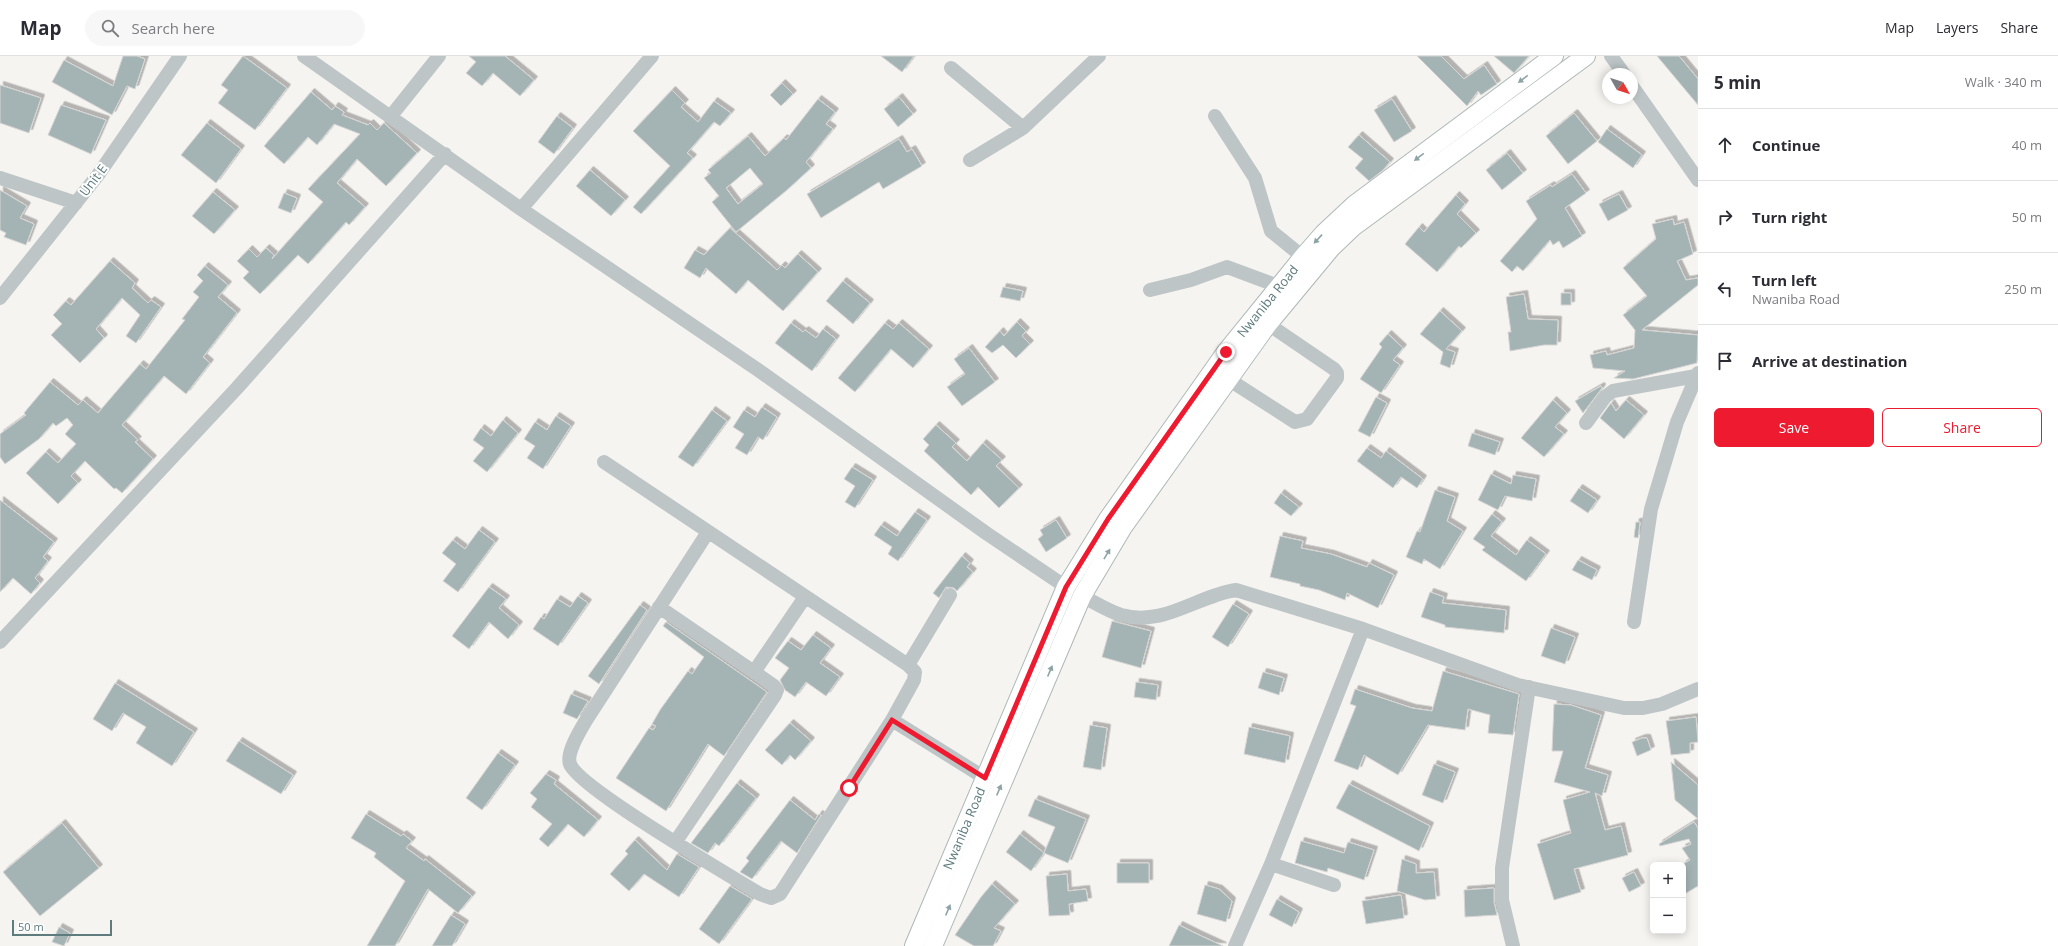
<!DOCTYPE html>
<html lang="en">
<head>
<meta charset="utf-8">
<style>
	:root { --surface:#fff; --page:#f7f7f7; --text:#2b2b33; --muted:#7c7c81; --line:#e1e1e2; --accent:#ed1a30 }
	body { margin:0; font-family:"Open Sans",sans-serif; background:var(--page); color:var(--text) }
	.controls { position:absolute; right:12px; bottom:12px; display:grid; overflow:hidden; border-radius:6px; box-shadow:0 2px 10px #0003 }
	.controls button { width:36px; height:36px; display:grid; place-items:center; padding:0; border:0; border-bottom:1px solid var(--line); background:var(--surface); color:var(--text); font:20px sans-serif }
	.compass { position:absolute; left:1602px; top:12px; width:36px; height:36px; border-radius:50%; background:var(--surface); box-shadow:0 2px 10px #0003; rotate:129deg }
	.scale { position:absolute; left:12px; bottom:10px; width:100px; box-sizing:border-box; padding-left:4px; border:2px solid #5e7b7e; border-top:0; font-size:11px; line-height:14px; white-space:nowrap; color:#5e7b7e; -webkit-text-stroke:3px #fff; paint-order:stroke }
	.stop { position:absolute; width:12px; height:12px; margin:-9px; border:3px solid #ed1a30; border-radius:50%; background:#fff }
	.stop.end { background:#ed1a30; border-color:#fff; box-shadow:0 1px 4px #0008 }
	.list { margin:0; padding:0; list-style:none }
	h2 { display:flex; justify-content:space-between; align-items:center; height:52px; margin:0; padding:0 16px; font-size:17px }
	h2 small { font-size:13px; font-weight:400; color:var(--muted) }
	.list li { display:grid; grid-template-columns:26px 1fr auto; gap:12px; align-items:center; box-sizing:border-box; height:72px; padding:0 16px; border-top:1px solid var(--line) }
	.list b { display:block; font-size:15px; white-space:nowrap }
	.list p { margin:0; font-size:13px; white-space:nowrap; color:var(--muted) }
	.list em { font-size:13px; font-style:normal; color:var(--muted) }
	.actions { display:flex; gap:8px; padding:12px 16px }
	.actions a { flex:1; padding:9px 0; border:1px solid var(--accent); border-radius:6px; text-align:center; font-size:14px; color:var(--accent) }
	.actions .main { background:var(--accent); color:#fff }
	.icon { flex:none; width:22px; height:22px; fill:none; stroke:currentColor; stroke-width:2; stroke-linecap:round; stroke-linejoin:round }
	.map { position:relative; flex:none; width:1698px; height:890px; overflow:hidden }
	header { display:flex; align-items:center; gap:24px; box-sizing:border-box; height:56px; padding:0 20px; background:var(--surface); border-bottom:1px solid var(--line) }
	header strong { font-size:19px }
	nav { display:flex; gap:22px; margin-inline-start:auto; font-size:14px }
	.search { width:280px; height:36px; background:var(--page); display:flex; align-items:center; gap:10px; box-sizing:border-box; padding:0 14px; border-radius:22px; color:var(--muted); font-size:15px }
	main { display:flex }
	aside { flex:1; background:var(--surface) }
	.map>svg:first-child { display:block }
</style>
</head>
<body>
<header>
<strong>Map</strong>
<div class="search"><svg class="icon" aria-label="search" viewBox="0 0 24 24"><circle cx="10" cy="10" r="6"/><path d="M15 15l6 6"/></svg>Search here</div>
<nav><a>Map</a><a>Layers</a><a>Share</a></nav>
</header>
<main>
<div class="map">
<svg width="1698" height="890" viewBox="0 0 1698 890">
	<defs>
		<filter id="shadow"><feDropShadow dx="3.5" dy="-3.5" stdDeviation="0" flood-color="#0004"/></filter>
	</defs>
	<rect width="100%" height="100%" fill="#f5f4f1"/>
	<!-- building -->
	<path fill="#a4b3b4" stroke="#d7d6d4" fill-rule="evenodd" filter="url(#shadow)" d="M123,0H137L145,3L135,33L127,30L112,59L52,26L64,4L113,30Z
		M243,0L287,32L255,74L218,47L228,34L221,29Z
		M469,0H505L534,24L520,40L493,17L482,30L466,17L476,6Z
		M881,0H914L902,16Z
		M1417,0H1441L1464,23L1484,9L1497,28L1481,39L1478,35L1467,50Z
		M1494,0H1529L1514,17Z
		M1657,0H1679L1698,23V49Z
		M782,27L793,38L781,50L770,39Z
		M0,29L41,42L29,77L0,67Z
		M672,34L685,47L681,51L698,66L714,45L731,57L720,70L714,66L687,97L693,102L641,158L633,151L670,110L633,75Z
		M311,36L332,54L335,50L344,56L342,59L368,69L370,67L377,74L384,67L417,97L386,130L357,103L337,127L365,151L349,169L346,166L308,208L298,199L260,238L243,222L249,216L237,205L249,193L257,201L266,192L274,199L272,203L323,146L308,133L360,78L334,68L317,89L308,81L284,108L264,90Z
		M899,41L913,58L898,71L884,53Z
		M818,43L835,56L826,68L833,73L806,106L811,112L787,134L736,176L712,146L719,140L704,122L711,117L708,114L748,80L765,100L784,82L786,84ZM750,112L763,128L738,148L726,132Z
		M1392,43L1412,75L1394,86L1374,54Z
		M61,49L106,64L91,98L48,79Z
		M1574,57L1597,85L1568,108L1546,80Z
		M557,60L573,72L554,98L538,86Z
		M207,67L241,93L216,127L181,99Z
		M1607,73L1642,99L1633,112L1598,86Z
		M1359,79L1390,106L1383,114L1369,125L1355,112L1363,103L1348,91Z
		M899,83L907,96L912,93L922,110L883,133L879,126L821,162L807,138Z
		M1507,97L1523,117L1502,134L1486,114Z
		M590,114L625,144L611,160L576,130Z
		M1572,118L1586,137L1565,152L1582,180L1563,192L1559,185L1553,189L1550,184L1523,215L1517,210L1512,216L1500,205L1537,163L1526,145L1551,129L1552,131Z
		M0,134L27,150L20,162L34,168L26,189L4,181L6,177L0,174Z
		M213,136L235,154L214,178L192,160Z
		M284,137L297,142L291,157L278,152Z
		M1619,138L1628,154L1608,165L1599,148Z
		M1456,139L1465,148L1457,158L1476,177L1461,192L1459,190L1437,216L1405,188L1419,171L1424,176Z
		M1673,163L1674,169L1684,166L1693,198L1677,205L1686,224L1698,222V229L1642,274L1698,279L1697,307L1633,323L1614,322L1625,315L1593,312L1590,299L1606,295L1607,299L1634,292L1635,274L1623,259L1647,240L1623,212L1656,183L1652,168Z
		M730,172L777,214L782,209L785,212L798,198L818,216L783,255L748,224L736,238L706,212L700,222L684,212L695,194L704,199Z
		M110,205L135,227L132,232L148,247L151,244L161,251L136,287L126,280L140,259L122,242L96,273L104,282L80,307L51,279L62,268L53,259L66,245L71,249Z
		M205,210L228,229L218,241L237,257L203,301L210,307L186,338L164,320L122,369L138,384L135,386L153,403L122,437L116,432L114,433L85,405L71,420L78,427L58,448L26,417L46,396L58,407L76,388L65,378L73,369L67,362L56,370L53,367L39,383L5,408L0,401V378L26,359L24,357L50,326L78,349L83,344L98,357L140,308L146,313L185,264L182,263L199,241L193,236L203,225L197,219Z
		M843,225L870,247L853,268L826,245Z
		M1003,231L1023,235L1020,245L1000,241Z
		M1561,237H1571V249H1561Z
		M1524,238L1528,263L1558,264L1557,289H1544L1510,295L1508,276H1511L1506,241Z
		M1440,255L1462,275L1446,293L1455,296L1450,312L1440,308L1443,296L1420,278Z
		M1017,266L1026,275L1022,280L1030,288L1016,302L1003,289L992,297L985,291L1000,275L1004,280Z
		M791,267L803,276L805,274L816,282L823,273L836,283L812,315L775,287Z
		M885,267L893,273L899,267L929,293L913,312L891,293L855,336L838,322Z
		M1388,278L1403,292L1393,304L1400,309L1381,337L1360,323L1382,291L1379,288Z
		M969,292L995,326L962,350L947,331L965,318L954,303Z
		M1601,330L1602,332L1583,357L1575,345Z
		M1376,341L1387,347L1370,381L1358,375Z
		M1553,344L1567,357L1555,371L1564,378L1544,401L1521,382Z
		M1626,344L1644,359L1624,383L1600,362L1611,347L1616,355Z
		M762,351L777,361L763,384L758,381L747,399L735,392L744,378L733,371L744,354L755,361Z
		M712,354L727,365L693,411L678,401Z
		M556,360L571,370L543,413L527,402L535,390L524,383L535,366L547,374Z
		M503,364L518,377L487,416L473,405L484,392L473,384L481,372L491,380Z
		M936,369L956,387L952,391L967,405L983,387L1002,404L996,410L1019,432L999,452L978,431L971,439L924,395L929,389L923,383Z
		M1472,377L1500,386L1495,399L1468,390Z
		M1367,392L1381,402L1386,395L1423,423L1417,432L1401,421L1393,432L1357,405Z
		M852,411L873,424L855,452L845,446L855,430L844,423Z
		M1491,418L1511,428L1513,419L1536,423L1532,445L1505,440L1498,454L1478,444Z
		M1579,432L1597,444L1588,457L1570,445Z
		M1435,434L1455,441L1447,465L1463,475L1440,513L1424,503L1422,508L1406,501L1417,475L1420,476Z
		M1281,437L1299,451L1291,460L1274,447Z
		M0,444L54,486L43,501L48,505L35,522L40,527L31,538L13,522L0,536Z
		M915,456L927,464L898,505L888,498L892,491L874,479L881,469L897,480Z
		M1492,458L1502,466L1491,480L1516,499L1527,484L1546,498L1526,525L1482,494L1485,491L1473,483Z
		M1056,464L1067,482L1046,496L1038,483L1043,479L1040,474Z
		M1636,466H1640L1638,482L1634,481Z
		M479,474L495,486L458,536L443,525L456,508L442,497L453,484L465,493Z
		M1280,480L1303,485L1301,492L1331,498L1367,511L1369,507L1394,519L1378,552L1347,537L1345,544L1319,534L1300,530V528L1270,521Z
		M962,500L970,507L967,511L973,516L957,535L954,532L946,531L939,542L933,537Z
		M1578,504L1597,514L1592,524L1572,514Z
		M489,531L506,543L499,552L519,569L508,583L489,566L469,593L452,580Z
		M1430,536L1444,541L1442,547L1506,554L1504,577L1445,571V569L1421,561Z
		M578,540L588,547L558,590L533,573L541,561L544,563L557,543L570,551Z
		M1233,548L1249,558L1228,591L1212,581Z
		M640,549L647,554L599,628L588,620Z
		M1112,565L1151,575L1141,612L1102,601Z
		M666,566L767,636L724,700L708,688L666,755L616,722L649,672L653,674L656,670L652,668L660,654L688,615L692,618L704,601L663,570Z
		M1551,572L1575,581L1565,608L1541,600Z
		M813,579L831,592L820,607L840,621L826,640L806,626L795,641L785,634L780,624L789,612L775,602L788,585L801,594Z
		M1443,615L1519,638L1513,679L1488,677L1490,659L1468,653L1465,674L1428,669L1398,719L1364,699L1358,714L1334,705L1356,650L1350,648L1355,633L1412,652L1432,655Z
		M1263,616L1284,622L1279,639L1258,632Z
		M1136,626L1158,629L1156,644L1134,641Z
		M115,627L194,676L172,710L136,687L146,671L123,657L112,675L93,663Z
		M571,638L588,645L577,663L563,657Z
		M1554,648L1571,649L1601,659L1585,712L1608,719L1602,740L1595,737L1605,774L1621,770L1628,799L1574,813L1581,836L1554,844L1537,788L1571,777L1563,744L1590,736L1554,726L1563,695H1552Z
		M1696,661L1698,686L1690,687V697L1671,699L1666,665Z
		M790,667L811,685L795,704L790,699L782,709L765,694Z
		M1090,669L1107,672L1101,714L1083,711Z
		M1249,671L1290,680L1285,707L1244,698Z
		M1642,682H1647L1651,694L1637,700L1632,686Z
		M239,685L293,719L281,738L226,705Z
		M498,697L515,709L482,754L466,742Z
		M1671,706L1698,729V763L1675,744Z
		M1434,708L1455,716L1443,747L1422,739Z
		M546,718L556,724L554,728L598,764L584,781L568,768L548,791L539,783L552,768L531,751L537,743L530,737Z
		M737,727L756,742L719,790L715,787L708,797L691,787Z
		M1349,728L1430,770L1419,795L1336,752Z
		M1035,743L1086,763L1068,807L1044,797L1031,815L1006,796L1020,778L1044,797L1055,771L1028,760Z
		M790,744L815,764L819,758L821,759L797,797L781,785L752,823L740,816L749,805L746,802Z
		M366,758L401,780L403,778L412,785L406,792L424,805L425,803L472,840L458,857L428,833L395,890H367L405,825L374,801L376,797L351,782Z
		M1694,766L1698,772V830L1683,839V808L1690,804L1682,792L1691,788L1689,783L1660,790L1659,788Z
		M62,767L99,812L40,860L3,816Z
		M635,784L667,814L677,798L699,811L679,841L644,818L629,835L610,818L628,798L625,795Z
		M1301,785L1344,797L1348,786L1374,794L1364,824L1328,812L1327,816L1295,807Z
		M1402,803L1416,808V817L1434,816L1436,843L1425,844L1397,835Z
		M1117,807H1149V827H1117Z
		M1634,816L1641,830L1629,836L1622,822Z
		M1067,818L1068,835L1086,833L1088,845L1069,848L1070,859L1049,860L1046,820Z
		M992,828L1015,848L994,872L1001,875L993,890H974L955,879L981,841Z
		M1205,829L1219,833L1232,845L1226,866L1197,858Z
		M730,830L752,843L719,888L699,873Z
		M1494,832V846L1497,859L1465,861L1464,834Z
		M1401,839L1404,862L1366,868L1362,845Z
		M1277,843L1299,856L1292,871L1269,859Z
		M451,859L465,868L452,890H432Z
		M1179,869L1197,878L1223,890H1169Z
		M59,871L70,877L64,890L52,886Z"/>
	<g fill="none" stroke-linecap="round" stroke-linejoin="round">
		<defs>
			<g id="major">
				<path id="s1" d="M914,890L1066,531L1108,463L1226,296L1303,201L1324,177L1354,149L1554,0"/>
				<path d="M933,890L1082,540L1123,471L1268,268L1331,192L1353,171L1586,0"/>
			</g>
		</defs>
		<!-- major casing -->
		<use href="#major" stroke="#aeb8b8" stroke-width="20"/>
		<!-- minor -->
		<path stroke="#bdc5c6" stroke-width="14" d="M304,0L521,153L761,316L986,477L1066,531
			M1611,0L1624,18
			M951,12L1023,72
			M1632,30L1698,124
			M391,60L439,0
			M1215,60L1255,122L1271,175L1303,201
			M970,104L1023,72L1099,0
			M0,122L76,147
			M521,153L652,0
			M1150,234L1191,224L1227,211L1278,230
			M0,242L98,119L180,0
			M1228,323L1295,366L1307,363L1337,322V317L1334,313L1268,268
			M1586,367L1605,341L1613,335L1696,320
			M604,406L908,609L950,539
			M708,476L585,666C580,675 566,697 570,708C579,732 729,819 760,838L771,842L780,838L892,664L914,624L915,616L908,609
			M1082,540C1094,546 1108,555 1121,559C1164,571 1196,540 1236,534L1363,573L1518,629L1624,652H1643L1662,648L1698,633
			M659,551L754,616L774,630L777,634L775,639L676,785
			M1634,566L1651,453L1677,366L1698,317
			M0,586L237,332L445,98
			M754,616L805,541
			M892,664L985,722
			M1271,808L1334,829
			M1235,890L1271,808L1363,573
			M1513,890L1502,844V812L1529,631"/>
		<!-- major -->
		<use href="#major" stroke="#fff" stroke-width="18"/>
	</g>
	<!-- one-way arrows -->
	<defs><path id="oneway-solid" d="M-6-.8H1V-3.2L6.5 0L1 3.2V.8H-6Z"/></defs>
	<g fill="#8ea3a5">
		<use href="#oneway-solid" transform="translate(1523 23) rotate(143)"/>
		<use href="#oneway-solid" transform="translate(1419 101) rotate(143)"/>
		<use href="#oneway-solid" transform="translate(1318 183) rotate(133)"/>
		<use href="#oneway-solid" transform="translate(1107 498) rotate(-59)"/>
		<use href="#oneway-solid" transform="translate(1050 615) rotate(-67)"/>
		<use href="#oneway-solid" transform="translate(999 734) rotate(-67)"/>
		<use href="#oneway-solid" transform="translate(948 854) rotate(-67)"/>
	</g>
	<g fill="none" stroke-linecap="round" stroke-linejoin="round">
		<!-- route -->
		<path stroke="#ed1a30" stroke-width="5" d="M849,732L892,664L985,722L1066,531L1108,463L1226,296"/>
	</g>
	<g text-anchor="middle" stroke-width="4" stroke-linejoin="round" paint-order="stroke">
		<!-- street labels -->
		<g font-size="13" fill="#5e7b7e" stroke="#fff">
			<text transform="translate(93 124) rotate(-53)" y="5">Unit E</text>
			<text dy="5" stroke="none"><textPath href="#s1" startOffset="740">Nwaniba Road</textPath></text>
			<text dy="5" stroke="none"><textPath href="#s1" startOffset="128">Nwaniba Road</textPath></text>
		</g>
	</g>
</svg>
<div class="controls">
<button>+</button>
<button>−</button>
</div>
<svg class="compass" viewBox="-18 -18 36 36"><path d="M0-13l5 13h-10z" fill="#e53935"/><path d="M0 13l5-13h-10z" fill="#7c7c81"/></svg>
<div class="scale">50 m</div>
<div class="stop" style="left:849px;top:732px"></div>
<div class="stop end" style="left:1226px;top:296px"></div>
</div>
<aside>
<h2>5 min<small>Walk · 340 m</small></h2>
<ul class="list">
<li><svg class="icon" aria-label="ahead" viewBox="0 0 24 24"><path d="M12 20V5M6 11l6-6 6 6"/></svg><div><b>Continue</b></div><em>40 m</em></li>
<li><svg class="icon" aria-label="right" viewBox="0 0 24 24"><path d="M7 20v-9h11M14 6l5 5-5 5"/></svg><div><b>Turn right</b></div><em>50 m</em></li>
<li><svg class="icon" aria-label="left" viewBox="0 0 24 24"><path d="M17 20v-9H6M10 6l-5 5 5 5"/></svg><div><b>Turn left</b><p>Nwaniba Road</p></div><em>250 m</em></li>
<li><svg class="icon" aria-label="arrive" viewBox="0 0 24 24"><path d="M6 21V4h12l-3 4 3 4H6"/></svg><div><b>Arrive at destination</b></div></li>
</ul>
<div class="actions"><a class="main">Save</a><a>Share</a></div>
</aside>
</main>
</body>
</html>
